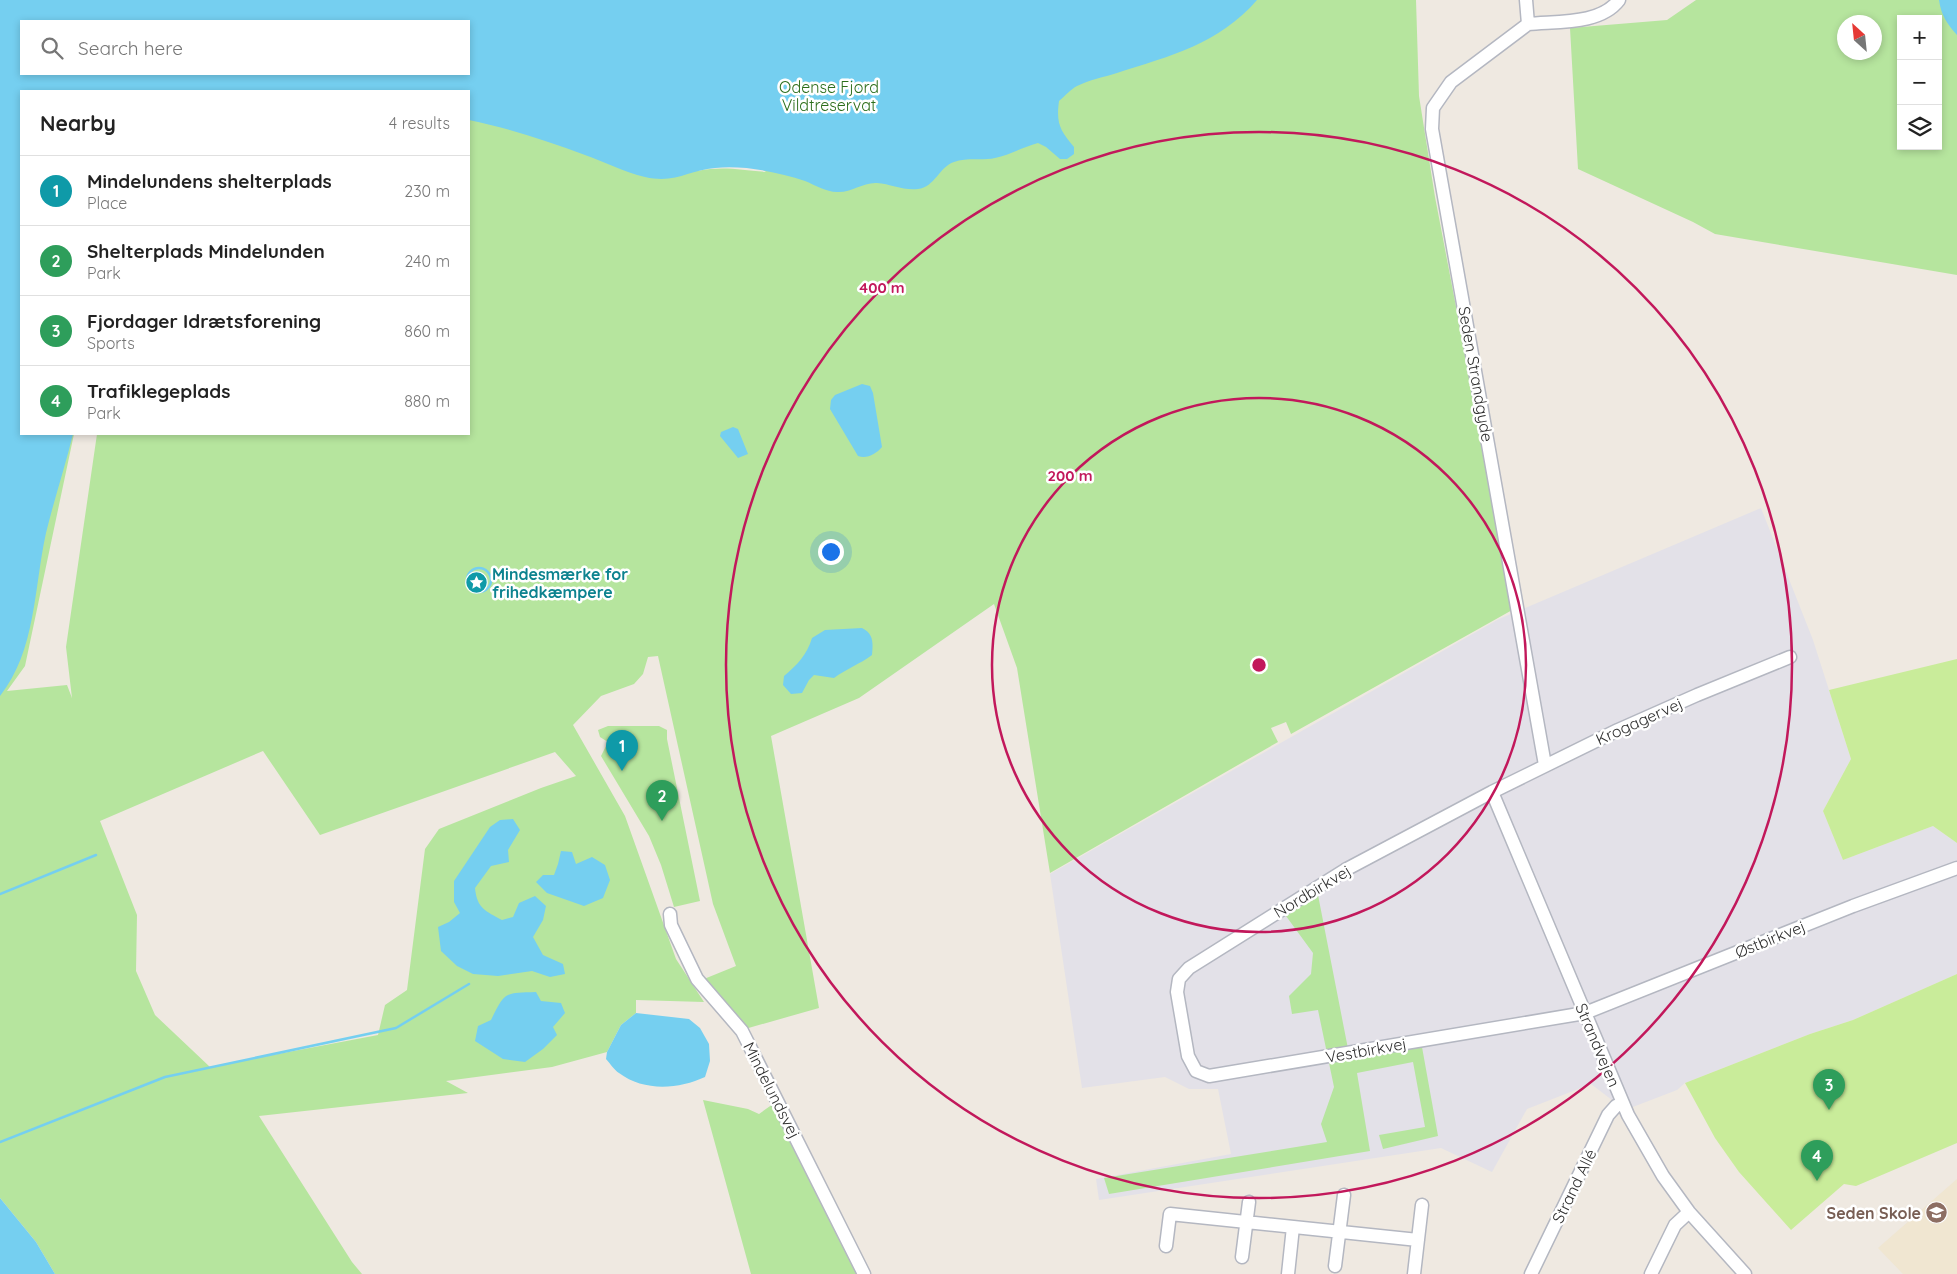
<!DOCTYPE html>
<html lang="en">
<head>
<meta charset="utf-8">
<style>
	:root { --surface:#fff; --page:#f6f6f6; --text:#222; --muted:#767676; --line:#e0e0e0; --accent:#7c3aed }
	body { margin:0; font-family:Quicksand,sans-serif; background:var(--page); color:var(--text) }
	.controls { position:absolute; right:15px; top:15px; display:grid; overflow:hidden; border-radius:0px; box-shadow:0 2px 8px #0003 }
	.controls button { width:45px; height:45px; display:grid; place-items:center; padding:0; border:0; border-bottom:1px solid var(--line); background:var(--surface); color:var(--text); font:25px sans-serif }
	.compass { position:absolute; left:1837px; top:15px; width:45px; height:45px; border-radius:50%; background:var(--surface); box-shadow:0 2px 8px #0003; rotate:333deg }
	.you { position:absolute; left:830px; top:551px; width:18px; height:18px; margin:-12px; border:4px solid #fff; border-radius:50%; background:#1a73e8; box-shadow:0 0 0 8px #1a73e833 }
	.badge { display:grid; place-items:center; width:32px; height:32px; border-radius:50%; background:var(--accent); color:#fff; font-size:16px; font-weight:700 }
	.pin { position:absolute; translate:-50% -41px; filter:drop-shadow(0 1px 2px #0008) }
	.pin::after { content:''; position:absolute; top:26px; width:18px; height:15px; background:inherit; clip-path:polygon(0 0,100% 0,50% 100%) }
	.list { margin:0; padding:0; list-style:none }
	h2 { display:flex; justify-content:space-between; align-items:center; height:65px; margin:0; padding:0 20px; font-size:21px }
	h2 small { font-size:16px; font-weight:400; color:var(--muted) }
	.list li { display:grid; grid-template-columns:32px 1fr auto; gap:15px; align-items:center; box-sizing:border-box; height:70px; padding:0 20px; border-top:1px solid var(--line) }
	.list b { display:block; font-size:19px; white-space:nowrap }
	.list p { margin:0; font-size:16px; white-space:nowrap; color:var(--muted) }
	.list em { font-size:16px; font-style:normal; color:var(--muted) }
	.icon { flex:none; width:28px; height:28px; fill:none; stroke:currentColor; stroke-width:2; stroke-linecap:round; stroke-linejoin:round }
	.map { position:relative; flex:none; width:1957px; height:1274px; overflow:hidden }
	.search { position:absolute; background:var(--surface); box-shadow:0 2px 8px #0003; left:20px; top:20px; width:450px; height:55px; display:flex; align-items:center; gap:12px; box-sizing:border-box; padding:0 18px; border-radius:0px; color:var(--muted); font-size:19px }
	.panel { position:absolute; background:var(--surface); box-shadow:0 2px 8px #0003; left:20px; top:90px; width:450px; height:345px; border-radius:0px }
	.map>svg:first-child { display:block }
</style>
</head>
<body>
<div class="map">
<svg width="1957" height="1274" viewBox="0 0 1957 1274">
	<rect width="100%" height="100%" fill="#efe9e1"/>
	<!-- industrial -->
	<path fill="#e3e1e8" d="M1761,508L1813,640L1851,759L1823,811L1843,860L1933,826L1957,843V974L1853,1020L1810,1034L1685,1083L1677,1090L1625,1110L1591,1084L1527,1109L1492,1172L1441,1148L1099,1200L1096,1179L1231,1154L1218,1089H1189L1165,1077L1082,1088L1050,874L1499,619Z"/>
	<!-- education -->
	<path fill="#f0e6d1" d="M1957,1179V1274H1903L1878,1248Z"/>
	<!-- green -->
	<path fill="#b6e59e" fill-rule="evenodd" d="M0,0H1416L1419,96L1435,197L1514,609L1291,734L1286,722L1271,728L1278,742L1050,873L1017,668L994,604L859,698L771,736L819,1008L745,1029L704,979L736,966L713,904L658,656L648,657L643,674L634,684L601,696L573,725L625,816L676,959L704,1002L636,1000V1013L621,1025L607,1052L552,1067L446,1081L468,1093L259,1116L352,1262L362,1274H55L36,1242L0,1198ZM21,21H469V74H21ZM21,91H469V434H97L66,647L72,698L67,685L7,691L25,666L74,434H21ZM702,166L759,167L766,172C740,170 724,166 697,171ZM263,751L320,835L555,752L576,776L541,788L439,829L425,849L407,990L385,1005L378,1035L210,1067L155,1015L136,971L137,915L100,821Z
		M1696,0H1957V275L1715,234L1693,222L1578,169L1570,28L1667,20ZM1901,19H1938V146H1901ZM1844,22H1874V52H1844Z
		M608,726H659L667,730V739L700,901L674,907L661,865L649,836L601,756L608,742L600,737L598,730Z
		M1318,895L1350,1059L1422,1047L1438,1136L1383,1149L1379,1135L1425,1127L1413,1062L1357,1073L1370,1151L1109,1194L1104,1178L1327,1142L1321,1124L1334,1087L1318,1010L1292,1014L1289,996L1311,974L1313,953L1286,916Z
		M703,1100L748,1109L759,1114L773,1104L858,1274H751Z"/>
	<!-- pitch -->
	<path fill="#c9ec9a" d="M1957,659V843L1933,826L1843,860L1823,811L1851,759L1829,690Z
		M1957,974V1143L1856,1186L1844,1184L1791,1230L1739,1172L1715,1138L1685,1083L1810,1034L1853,1020Z"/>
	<!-- water -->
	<path fill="#75cff0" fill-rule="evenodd" d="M0,0H1257C1219,44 1170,56 1117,73C1104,77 1089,80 1077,86C1071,89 1065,96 1059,101C1056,124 1060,130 1074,147V154L1067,159H1060L1046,147L1038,143C1023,147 1010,155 995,158C982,161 967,157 954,162C939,167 935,187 918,189C904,191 891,184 877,183C863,182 851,193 837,192C826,192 815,185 805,181C778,172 744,165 715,168C688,170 676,184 645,177C624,172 605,162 585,155C547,141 508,128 469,120V91H21V434H73C65,467 54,500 46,533C34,587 36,651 0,696ZM21,21H469V74H21Z
		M1939,0H1957V35C1947,24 1941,15 1939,0Z
		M862,384L870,386L873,393L882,447C876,454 867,459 858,456L830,409L831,400L835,395Z
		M733,427L738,429L748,454L738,458L720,436L721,432Z
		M862,628C874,634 873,643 872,655C860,664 846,669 834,678L814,675L809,680L802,693L791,694L783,685L784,676C797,665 807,655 812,638L825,630Z
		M513,819L520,830L508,850L509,862L491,866L475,888C477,909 486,911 502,920L513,917L519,903L535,896L546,906L543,920L533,937L543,955L563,964L565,974L550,977L532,971L498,976L473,974L457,966L441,951L438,927L449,922L460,913L454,902V881L490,827L500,820Z
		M561,851L572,852L576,864L592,857L605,865L610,880L603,898L584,906L547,893L536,882L543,875H554L558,864Z
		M536,992L541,1001L561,1003L565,1013L553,1027L557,1035L543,1049L525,1062L503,1059L475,1041L478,1026L491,1020C505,991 505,993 536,992Z
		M636,1013L689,1019L700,1028L709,1044L710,1061L705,1077C679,1089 644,1092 619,1073C614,1070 610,1063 606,1059L607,1052L621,1025Z
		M0,1198L36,1242L55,1274H0Z"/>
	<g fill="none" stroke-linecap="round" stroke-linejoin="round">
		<!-- stream -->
		<path stroke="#75cff0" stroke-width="2.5" d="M467 580a12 12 0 1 1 24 0a12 12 0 1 1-24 0Z
			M0,894L96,855
			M0,1142L165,1077L396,1028L469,984"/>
		<defs>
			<path id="minor" d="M1526,0L1528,24
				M1528,24L1451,82L1433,108L1432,129L1545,765
				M1528,24C1557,21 1600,25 1619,0
				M1790,657L1697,695L1618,730L1492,792L1345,870L1189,968L1179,979L1177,992L1188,1056L1196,1071L1209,1076L1585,1013L1853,906L1957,868
				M1492,792L1628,1115L1663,1176L1689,1212L1745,1274
				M670,914L671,925L697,979L742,1031L864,1274
				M1166,1246L1170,1214L1418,1240
				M1242,1257L1249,1202
				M1335,1266L1344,1195
				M1288,1274L1293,1227
				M1414,1274L1422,1205
				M1531,1274L1608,1115L1616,1106L1623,1103
				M1651,1274L1675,1225L1689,1212"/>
		</defs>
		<!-- minor casing -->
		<use href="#minor" stroke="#b4b7c1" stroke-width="15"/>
		<!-- minor -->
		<use href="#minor" stroke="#fff" stroke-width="12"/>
	</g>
	<!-- distance rings -->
	<g fill="none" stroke="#c2185b" stroke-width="2.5">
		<circle cx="1259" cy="665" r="267"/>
		<circle cx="1259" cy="665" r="533"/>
	</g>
	<!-- icons -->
	<defs>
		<symbol id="sight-disc" viewBox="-11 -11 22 22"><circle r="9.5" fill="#0f9aa8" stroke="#fff"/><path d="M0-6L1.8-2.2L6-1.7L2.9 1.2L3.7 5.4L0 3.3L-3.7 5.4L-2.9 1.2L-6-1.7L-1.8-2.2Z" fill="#fff"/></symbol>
		<symbol id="school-disc" viewBox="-11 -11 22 22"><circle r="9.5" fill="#8d6e63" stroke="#fff"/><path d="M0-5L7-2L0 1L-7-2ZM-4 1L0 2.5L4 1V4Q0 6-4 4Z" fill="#fff"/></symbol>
	</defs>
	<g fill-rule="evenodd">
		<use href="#sight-disc" x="464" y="570" width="25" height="25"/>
		<use href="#school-disc" x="1924" y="1200" width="25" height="25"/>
	</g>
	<g text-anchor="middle" stroke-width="5" stroke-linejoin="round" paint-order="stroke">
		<!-- park labels -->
		<g font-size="16" fill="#2c6e1b" stroke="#fff">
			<text x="829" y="93">Odense Fjord<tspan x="829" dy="18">Vildtreservat</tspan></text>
		</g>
		<!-- street labels -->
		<g font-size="16" fill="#2e2e2e" stroke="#fff">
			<text transform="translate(1476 374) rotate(80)" y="6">Seden Strandgyde</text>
			<text transform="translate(1639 721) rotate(-24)" y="6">Krogagervej</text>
			<text transform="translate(1312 891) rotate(-31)" y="6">Nordbirkvej</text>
			<text transform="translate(1770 939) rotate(-22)" y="6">Østbirkvej</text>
			<text transform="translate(1598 1045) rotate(67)" y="6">Strandvejen</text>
			<text transform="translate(1366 1050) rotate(-10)" y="6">Vestbirkvej</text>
			<text transform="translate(772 1090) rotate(63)" y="6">Mindelundsvej</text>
			<text transform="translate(1574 1186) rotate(-64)" y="6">Strand Allé</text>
		</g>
		<!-- culture labels -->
		<g font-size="16" font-weight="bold" fill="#0d838f" stroke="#fff" text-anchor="start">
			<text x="492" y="580">Mindesmærke for<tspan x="492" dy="18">frihedkæmpere</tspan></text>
		</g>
		<!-- education labels -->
		<g font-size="16" font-weight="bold" fill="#785e54" stroke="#fff" text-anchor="end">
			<text x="1921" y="1219">Seden Skole</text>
		</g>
	</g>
	<circle cx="1259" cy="665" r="8" fill="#c2185b" stroke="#fff" stroke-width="2.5"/>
	<g font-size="15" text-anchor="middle" font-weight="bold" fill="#c2185b" stroke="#fff" stroke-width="5" stroke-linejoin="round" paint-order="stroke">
		<text x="882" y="293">400 m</text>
		<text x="1070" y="481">200 m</text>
	</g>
</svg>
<div class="controls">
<button>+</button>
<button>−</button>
<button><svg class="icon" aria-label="layers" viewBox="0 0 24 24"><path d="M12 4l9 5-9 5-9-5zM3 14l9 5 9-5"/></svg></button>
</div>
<svg class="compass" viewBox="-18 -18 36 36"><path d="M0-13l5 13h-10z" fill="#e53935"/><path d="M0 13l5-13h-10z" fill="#767676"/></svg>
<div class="you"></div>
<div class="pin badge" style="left:622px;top:771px;background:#0f9aa8">1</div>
<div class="pin badge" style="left:662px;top:821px;background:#2e9e5b">2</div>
<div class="pin badge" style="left:1829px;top:1110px;background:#2e9e5b">3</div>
<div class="pin badge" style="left:1817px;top:1181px;background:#2e9e5b">4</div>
<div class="search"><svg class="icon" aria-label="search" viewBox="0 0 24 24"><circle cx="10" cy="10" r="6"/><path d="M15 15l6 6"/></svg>Search here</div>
<section class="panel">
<h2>Nearby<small>4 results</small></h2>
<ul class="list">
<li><span class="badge" style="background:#0f9aa8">1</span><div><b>Mindelundens shelterplads</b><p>Place</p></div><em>230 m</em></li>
<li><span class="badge" style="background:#2e9e5b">2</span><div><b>Shelterplads Mindelunden</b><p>Park</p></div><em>240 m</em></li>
<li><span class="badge" style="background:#2e9e5b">3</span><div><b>Fjordager Idrætsforening</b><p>Sports</p></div><em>860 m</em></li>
<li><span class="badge" style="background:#2e9e5b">4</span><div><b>Trafiklegeplads</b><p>Park</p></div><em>880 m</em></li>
</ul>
</section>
</div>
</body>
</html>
